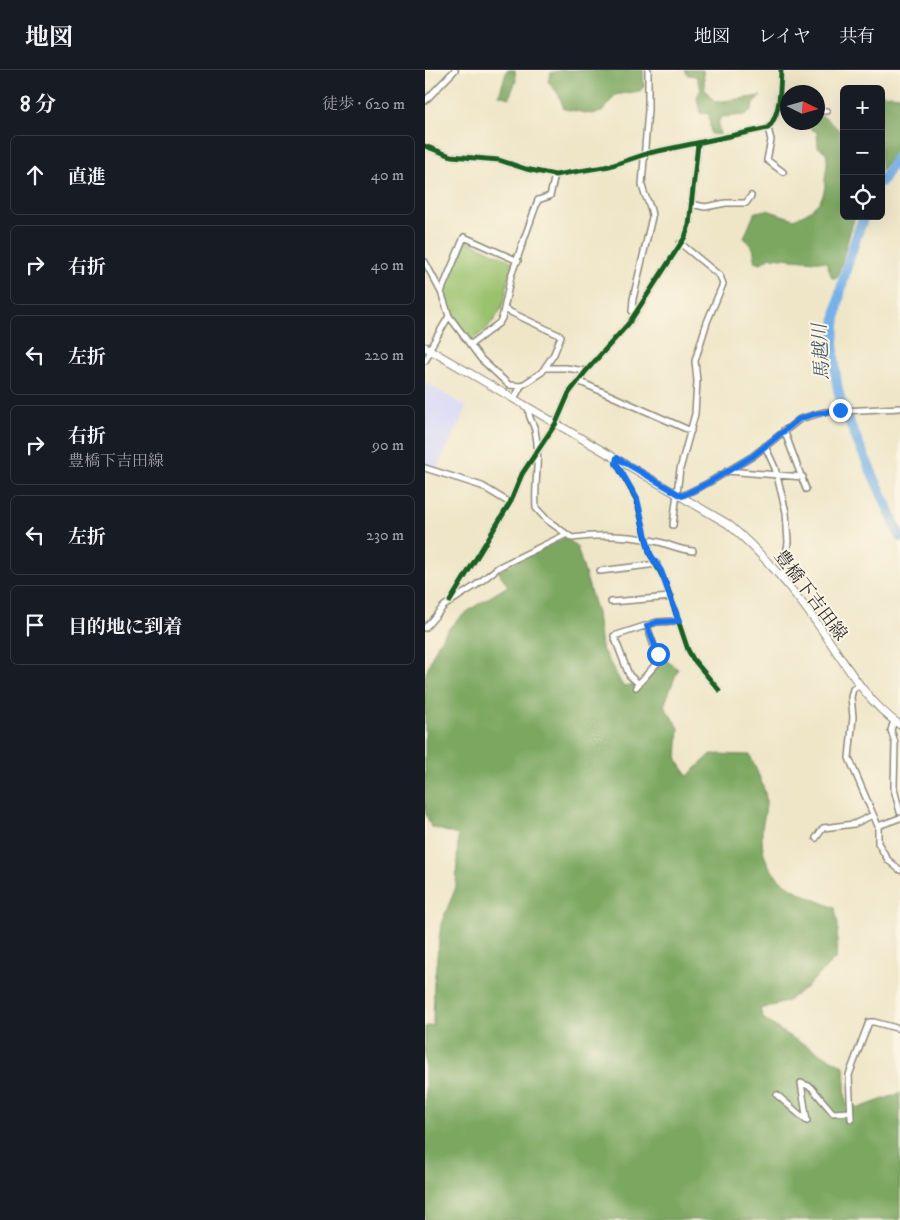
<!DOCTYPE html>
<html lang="ja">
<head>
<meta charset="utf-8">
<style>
	:root { --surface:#171b24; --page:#242831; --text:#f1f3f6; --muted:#9ea1a6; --line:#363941 }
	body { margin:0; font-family:"IM FELL DW Pica","Noto Serif JP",serif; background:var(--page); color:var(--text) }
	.controls { position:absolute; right:15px; top:15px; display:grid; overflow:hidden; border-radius:8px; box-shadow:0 5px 20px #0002 }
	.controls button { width:45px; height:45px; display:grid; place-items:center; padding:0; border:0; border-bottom:1px solid var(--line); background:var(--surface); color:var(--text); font:25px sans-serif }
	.compass { position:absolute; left:355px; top:15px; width:45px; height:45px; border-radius:50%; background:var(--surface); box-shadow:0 5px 20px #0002; rotate:95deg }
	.stop { position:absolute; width:15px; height:15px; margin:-11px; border:4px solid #1a73e8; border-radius:50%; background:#fff }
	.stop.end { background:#1a73e8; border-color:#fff; box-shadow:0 1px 5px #0008 }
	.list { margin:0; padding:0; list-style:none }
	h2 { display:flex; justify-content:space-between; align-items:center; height:65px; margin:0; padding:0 20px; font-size:21px }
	h2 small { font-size:16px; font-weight:400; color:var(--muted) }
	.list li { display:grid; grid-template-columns:32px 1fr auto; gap:15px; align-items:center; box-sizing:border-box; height:80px; margin:0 10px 10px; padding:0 10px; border:1px solid var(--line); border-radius:8px }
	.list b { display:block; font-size:19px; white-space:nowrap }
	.list p { margin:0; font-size:16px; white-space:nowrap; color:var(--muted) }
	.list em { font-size:16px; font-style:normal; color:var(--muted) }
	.icon { flex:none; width:28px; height:28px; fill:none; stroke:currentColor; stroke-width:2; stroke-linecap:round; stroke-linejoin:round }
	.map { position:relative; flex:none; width:475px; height:1150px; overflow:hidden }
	header { display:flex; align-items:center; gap:30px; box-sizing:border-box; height:70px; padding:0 25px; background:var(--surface); border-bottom:1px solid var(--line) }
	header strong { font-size:24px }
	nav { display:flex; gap:28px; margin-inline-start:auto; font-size:18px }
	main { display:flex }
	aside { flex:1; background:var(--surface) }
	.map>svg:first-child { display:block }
</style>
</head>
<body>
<header>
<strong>地図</strong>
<nav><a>地図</a><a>レイヤ</a><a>共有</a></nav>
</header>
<main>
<aside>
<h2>8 分<small>徒歩 · 620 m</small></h2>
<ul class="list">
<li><svg class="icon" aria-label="ahead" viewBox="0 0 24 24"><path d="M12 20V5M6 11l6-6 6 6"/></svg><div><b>直進</b></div><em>40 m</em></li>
<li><svg class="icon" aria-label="right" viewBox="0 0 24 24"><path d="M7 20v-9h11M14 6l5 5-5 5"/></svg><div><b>右折</b></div><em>40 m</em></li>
<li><svg class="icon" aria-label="left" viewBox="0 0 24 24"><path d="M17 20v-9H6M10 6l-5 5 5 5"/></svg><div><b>左折</b></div><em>220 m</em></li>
<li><svg class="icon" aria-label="right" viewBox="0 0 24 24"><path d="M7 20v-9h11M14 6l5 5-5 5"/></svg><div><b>右折</b><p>豊橋下吉田線</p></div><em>90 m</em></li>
<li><svg class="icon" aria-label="left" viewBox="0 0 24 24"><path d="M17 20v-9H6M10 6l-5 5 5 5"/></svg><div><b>左折</b></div><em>230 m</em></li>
<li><svg class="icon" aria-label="arrive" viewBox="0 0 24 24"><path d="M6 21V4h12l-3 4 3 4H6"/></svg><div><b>目的地に到着</b></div></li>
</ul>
</aside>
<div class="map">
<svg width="475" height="1150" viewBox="0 0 475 1150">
	<rect width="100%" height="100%" fill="#fcf5e5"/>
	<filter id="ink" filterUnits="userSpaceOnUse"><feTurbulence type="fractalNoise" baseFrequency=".02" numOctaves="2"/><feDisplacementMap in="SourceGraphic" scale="10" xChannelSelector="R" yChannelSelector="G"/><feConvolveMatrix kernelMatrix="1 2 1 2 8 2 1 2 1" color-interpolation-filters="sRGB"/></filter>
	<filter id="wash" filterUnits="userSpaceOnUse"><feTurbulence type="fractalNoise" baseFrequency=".0096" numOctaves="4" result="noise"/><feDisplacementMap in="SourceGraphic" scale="20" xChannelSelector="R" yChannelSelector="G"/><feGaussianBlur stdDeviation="1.12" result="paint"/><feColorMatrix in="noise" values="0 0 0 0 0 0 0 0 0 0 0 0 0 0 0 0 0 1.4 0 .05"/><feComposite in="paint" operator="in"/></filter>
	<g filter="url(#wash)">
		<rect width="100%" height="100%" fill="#efe6c8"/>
		<!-- built -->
		<path fill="#d5d8f9" d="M0,312L42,337L11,400L0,396Z"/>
		<!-- green -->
		<path fill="#9ac16d" stroke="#62764c" d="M41,170L88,192C83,203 83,211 81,223C76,247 63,259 44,272L25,244L18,223Z"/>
		<!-- forest -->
		<path fill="#7ba760" stroke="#536946" d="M82,0H90L91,11L84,28L74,25Z
			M136,0H218L219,17L215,21L190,25L177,42L167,44L139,39L134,25L123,11L126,3Z
			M260,0H278L280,20L290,32L336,26L328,33L327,40L319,45L296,47L293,53L295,65L286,64L284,44L275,43L272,27L276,19L271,6L263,5Z
			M456,24L475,26V76L456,100Z
			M393,45L401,48L414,60H419V146H430C423,167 419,187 412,208H407L401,192L346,187L336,193L329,191C330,180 328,175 319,168L330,142L342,140L369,149C386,141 400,133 400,113C400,100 404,97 401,82L393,77L392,62L378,55V53L392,52Z
			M141,467L152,477L172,543L176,577L198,616L214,614L223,603L241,590L253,599L239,636L254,658L252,690L263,706L286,684L325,685C330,698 339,714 341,728C342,739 337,752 337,763C335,811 373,822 410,838L413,855L411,888L383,916L361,932L335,939L338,948L362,965L419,996L421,1032L434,1038L475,1023V1150H0V957L8,955L9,912L16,854L31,817L33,765L6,757L0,741V607C16,553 37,544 83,516L73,501Z"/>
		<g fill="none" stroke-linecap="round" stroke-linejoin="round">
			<!-- river -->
			<path stroke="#76b1e7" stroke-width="10" d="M456,112L475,82
				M439,146C417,205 400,261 414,324C418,340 426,355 432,370C446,402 462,434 475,467"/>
		</g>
	</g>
	<g filter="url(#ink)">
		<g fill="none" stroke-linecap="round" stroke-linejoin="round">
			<defs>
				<path id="minor" d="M0,31L30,0
					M353,35L362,37
					M392,41H402
					M343,58L346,70L342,90L358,102
					M0,76L26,86L74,90L101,99L130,105L185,96L224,83L343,58C356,44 355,19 356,0
					M266,134L280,137L301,133H321L326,126
					M0,192L16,222L24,246L56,289L84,315L96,316
					M16,222L39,167L93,191
					M79,239L136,266L129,284L117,302L96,316L89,329
					M209,245L207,241L208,229L227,147C227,135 218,126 217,114L223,40V0
					M45,275L74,253L77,248L86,206L113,130L125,126L130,105
					M4,280L24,246
					M0,291L6,281
					M120,298H141L161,301
					M153,311L266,361
					M104,338C102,346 108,352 110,360C116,386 109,411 111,438L122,450L147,468C177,464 204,465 234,472C246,475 255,480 268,481
					M359,360L381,419
					M340,376L350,398L361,442L363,472L358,508
					M192,388L191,393L211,429L225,484L240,511L263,580L268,589L294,620
					M0,398L57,416L85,433
					M302,401L378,407
					M257,426L283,413L328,386L375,349L399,342L475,338
					M248,455L255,399L270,344L272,311L270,291L282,252L298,214L295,206L255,173
					M175,501L232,494
					M25,531L85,433L97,404L131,353L144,323L161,301L204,253L260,167L264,155L273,74
					M186,532L246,527
					M0,558L19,536L50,516L74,497L140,465
					M214,614L204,605L189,566L232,552L254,551
					M434,615L428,619L426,627L428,647L424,688L453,756V773L463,790L475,800
					M211,617L232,593L233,588L222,556
					M469,651L466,660L470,673L469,719L475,742
					M453,756L475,748
					M391,768L398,758L429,754L448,745
					M352,1025L382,1051L376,1013L386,1017L408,1043L425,1042
					M426,1049L424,1005L444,952H449L475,959"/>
				<path id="major" d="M0,277L303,454C339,484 367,518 394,556C419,591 439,630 475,655"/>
			</defs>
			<!-- minor casing -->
			<use href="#minor" stroke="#8d887a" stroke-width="8"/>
			<!-- major casing -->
			<use href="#major" stroke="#8d887a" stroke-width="9"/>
			<!-- minor -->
			<use href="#minor" stroke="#fff" stroke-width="5"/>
			<!-- major -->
			<use href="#major" stroke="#fff" stroke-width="7"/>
			<defs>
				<path id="cycleway" d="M0,76L26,86L74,90L101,99L130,105L185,96L224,83L343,58C356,44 355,19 356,0
					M192,388L191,393L211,429L225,484L240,511L263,580L268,589L294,620
					M25,531L85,433L97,404L131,353L144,323L161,301L204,253L260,167L264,155L273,74"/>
			</defs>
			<!-- cycleway casing -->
			<use href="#cycleway" stroke="#fcf5e5" stroke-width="8"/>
			<!-- cycleway -->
			<use href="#cycleway" stroke="#1b5e20" stroke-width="5"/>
		</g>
	</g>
	<g fill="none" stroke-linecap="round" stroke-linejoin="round" filter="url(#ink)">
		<!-- route -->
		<path stroke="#1a73e8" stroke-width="6" d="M233,584L222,556L232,552L254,551L236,501L225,484L212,429L191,393L192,388L257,426L283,413L328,386L374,349L390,344L415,340"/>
	</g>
	<g text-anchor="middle" stroke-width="4" stroke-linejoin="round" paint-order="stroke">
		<!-- street labels -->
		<g font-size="18" fill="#2b2b2b" stroke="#fcf5e5">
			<text transform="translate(386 525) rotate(53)" y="6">豊橋下吉田線</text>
		</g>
		<!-- water labels -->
		<g font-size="19" font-style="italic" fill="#455a6d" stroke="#fcf5e5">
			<text transform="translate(395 282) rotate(-93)" y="7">馬越川</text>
		</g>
	</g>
</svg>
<div class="controls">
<button>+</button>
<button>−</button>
<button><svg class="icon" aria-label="locate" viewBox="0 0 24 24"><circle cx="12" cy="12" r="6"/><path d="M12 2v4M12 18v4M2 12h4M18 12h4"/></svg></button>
</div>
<svg class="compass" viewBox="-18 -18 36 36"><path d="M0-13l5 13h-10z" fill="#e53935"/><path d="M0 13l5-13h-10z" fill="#9ea1a6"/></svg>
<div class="stop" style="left:233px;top:584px"></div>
<div class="stop end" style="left:415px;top:340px"></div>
</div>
</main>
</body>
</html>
